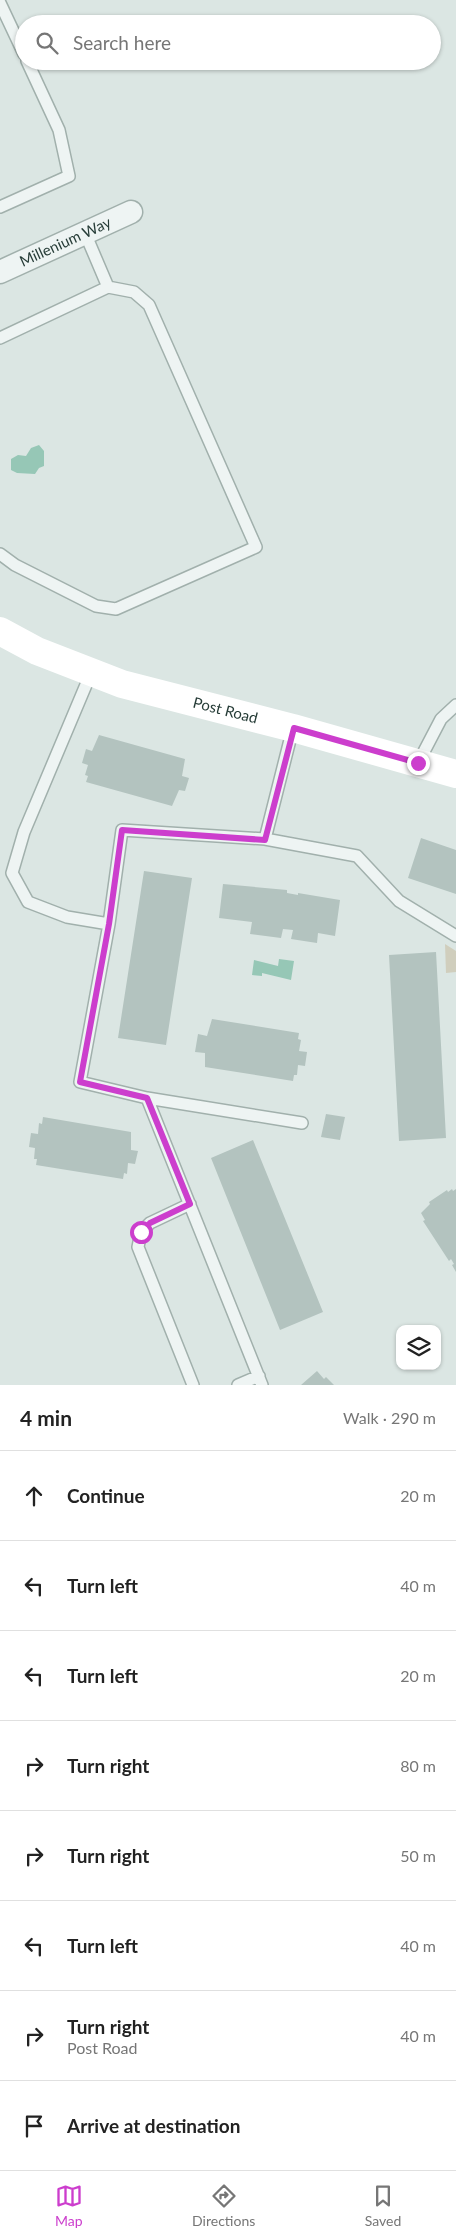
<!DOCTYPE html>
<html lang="en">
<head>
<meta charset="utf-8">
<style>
	:root { --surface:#fff; --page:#f6f6f6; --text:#222; --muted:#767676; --line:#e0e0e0; --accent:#cc3ecd }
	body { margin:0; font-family:Lato,sans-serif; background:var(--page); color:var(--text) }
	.controls { position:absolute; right:15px; bottom:15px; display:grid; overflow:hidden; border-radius:10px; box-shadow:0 1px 4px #0004 }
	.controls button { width:45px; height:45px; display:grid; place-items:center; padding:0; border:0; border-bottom:1px solid var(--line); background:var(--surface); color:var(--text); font:25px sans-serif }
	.stop { position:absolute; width:15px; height:15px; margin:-11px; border:4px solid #cc3ecd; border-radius:50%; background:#fff }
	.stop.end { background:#cc3ecd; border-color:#fff; box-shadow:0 1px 5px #0008 }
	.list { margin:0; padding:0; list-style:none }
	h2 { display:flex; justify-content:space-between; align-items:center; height:65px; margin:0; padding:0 20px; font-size:21px }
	h2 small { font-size:16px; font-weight:400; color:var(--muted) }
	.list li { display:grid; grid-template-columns:32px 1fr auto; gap:15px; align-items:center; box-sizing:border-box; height:90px; padding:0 20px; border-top:1px solid var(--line) }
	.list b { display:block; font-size:19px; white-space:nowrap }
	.list p { margin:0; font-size:16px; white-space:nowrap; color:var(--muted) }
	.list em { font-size:16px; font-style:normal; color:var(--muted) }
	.icon { flex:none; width:28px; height:28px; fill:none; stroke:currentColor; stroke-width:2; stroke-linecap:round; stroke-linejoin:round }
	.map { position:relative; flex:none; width:456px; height:1385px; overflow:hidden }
	.search { position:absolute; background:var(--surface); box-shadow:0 1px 4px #0004; left:15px; right:15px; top:15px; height:55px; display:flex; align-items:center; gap:12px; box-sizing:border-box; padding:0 18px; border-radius:28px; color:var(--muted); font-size:19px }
	.sheet { height:785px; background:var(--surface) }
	nav { display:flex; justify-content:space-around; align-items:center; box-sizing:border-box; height:70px; border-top:1px solid var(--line); background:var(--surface); font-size:14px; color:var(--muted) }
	nav a { display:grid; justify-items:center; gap:2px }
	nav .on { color:var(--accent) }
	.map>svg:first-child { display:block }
</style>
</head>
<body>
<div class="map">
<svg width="456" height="1385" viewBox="0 0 456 1385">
	<rect width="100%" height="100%" fill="#dbe6e3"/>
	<!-- green -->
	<path fill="#d0cebd" d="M445,944L456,951V972L446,973Z"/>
	<!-- water -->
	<path fill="#96c7b6" d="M39,445L44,451V466L39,468L35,474L17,473L11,470V459L18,455L26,456L31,448Z
		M279,959L294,961L291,980L262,973V976L252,975L254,960L278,966Z"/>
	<!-- building -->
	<path fill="#b3c3bf" d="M99,735L185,759L182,776L189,778L185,791L179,790L172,806L86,782L88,776L85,775L88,765L82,763L86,749L92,751Z
		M421,838L456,850V894L408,878Z
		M144,871L192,878L166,1045L118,1038Z
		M223,884L287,890V893L298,895V893L340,900L335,936L318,933L317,943L291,939L293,930L283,929L281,938L250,934L252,922L219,918Z
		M436,952L446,1138L399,1141L389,955Z
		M212,1019L299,1033L298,1039L301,1040L299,1051L307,1052L305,1066L298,1065L297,1075H294L293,1081L205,1067V1053L195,1052L198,1034L207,1036Z
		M326,1114L345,1117L340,1140L321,1137Z
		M43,1117L131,1132V1150L138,1151L135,1164L128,1163L127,1174L124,1173L123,1179L36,1165L37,1159H34L35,1148L29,1147L31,1133L38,1134L39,1123L42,1124Z
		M253,1140L323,1312L280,1330L211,1158Z
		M452,1189L453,1191L456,1189V1272L452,1265L454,1264L451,1259L449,1261L423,1221L425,1220L421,1213L430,1204L429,1202L447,1190L448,1192Z
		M317,1371L324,1379L326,1377L334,1385H301Z"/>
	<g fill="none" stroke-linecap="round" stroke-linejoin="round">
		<defs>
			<path id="lane" d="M0,3L24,54
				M0,207L69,176L59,130L27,61
				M0,338L108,287L85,233
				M0,554L15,565L96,606L116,609L256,547L149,305L134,292L108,287
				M91,673L24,832L12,873L28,902L67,917L109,924
				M418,763L441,719L456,705
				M265,839L357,856L399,901L456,936
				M147,1098L302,1123
				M190,1204L150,1223L141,1232L138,1247L193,1385
				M238,1385L259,1376
				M262,1385L147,1098L80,1082L109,924L122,830L265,839L293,728"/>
			<g id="street">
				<path id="s1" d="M0,272L131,212"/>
			</g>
		</defs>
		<!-- lane casing -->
		<use href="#lane" stroke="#a1b0ac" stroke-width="14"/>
		<!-- street casing -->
		<use href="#street" stroke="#a1b0ac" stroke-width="25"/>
		<!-- lane -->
		<use href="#lane" stroke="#eef4f3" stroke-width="11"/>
		<!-- street -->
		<use href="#street" stroke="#eef4f3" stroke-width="22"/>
		<!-- secondary -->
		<path stroke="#fff" stroke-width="28" id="s2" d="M0,631L37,651L122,684L293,728L456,774"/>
	</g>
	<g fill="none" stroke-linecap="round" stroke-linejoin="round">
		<!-- route -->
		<path stroke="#cc3ecd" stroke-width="6" d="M141,1232L150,1223L190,1204L147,1098L80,1082L109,924L122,830L265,840L294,728L418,763"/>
	</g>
	<g text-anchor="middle" stroke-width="4.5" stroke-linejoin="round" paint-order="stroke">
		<!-- street labels -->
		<g font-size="15" fill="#263c37" stroke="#ebf4f1">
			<text dy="5" stroke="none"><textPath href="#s1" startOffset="72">Millenium Way</textPath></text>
			<text dy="5" stroke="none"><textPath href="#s2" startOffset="240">Post Road</textPath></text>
		</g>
	</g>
</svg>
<div class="controls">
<button><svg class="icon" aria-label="layers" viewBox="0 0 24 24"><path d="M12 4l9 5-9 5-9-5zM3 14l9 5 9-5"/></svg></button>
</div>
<div class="stop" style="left:141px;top:1232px"></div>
<div class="stop end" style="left:418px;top:763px"></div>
<div class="search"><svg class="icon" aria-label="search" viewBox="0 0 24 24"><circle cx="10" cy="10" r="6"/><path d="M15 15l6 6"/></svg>Search here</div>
</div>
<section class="sheet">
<h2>4 min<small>Walk · 290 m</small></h2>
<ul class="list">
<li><svg class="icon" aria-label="ahead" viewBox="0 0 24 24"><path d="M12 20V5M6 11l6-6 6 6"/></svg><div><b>Continue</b></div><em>20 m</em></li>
<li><svg class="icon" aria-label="left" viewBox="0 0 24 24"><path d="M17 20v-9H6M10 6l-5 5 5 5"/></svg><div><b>Turn left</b></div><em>40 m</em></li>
<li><svg class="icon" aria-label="left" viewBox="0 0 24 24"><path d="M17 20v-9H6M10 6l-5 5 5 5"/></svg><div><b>Turn left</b></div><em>20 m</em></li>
<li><svg class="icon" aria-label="right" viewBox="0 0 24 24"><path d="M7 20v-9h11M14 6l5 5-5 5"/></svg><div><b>Turn right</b></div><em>80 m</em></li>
<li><svg class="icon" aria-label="right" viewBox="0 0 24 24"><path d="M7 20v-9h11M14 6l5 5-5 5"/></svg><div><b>Turn right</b></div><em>50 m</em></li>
<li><svg class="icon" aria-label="left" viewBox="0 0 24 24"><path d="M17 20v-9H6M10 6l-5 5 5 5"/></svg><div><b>Turn left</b></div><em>40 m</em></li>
<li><svg class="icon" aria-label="right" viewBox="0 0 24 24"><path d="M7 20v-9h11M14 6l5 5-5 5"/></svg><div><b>Turn right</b><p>Post Road</p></div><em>40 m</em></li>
<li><svg class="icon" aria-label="arrive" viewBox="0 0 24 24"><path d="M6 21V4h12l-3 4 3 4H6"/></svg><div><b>Arrive at destination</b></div></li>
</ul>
</section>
<nav>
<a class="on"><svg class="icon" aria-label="map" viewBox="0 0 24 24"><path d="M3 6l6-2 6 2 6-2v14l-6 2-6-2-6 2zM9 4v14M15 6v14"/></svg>Map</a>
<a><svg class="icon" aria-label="directions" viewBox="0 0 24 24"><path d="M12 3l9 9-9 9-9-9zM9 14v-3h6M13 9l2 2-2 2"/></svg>Directions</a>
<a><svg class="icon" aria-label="saved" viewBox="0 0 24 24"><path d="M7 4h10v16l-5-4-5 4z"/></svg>Saved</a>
</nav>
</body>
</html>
